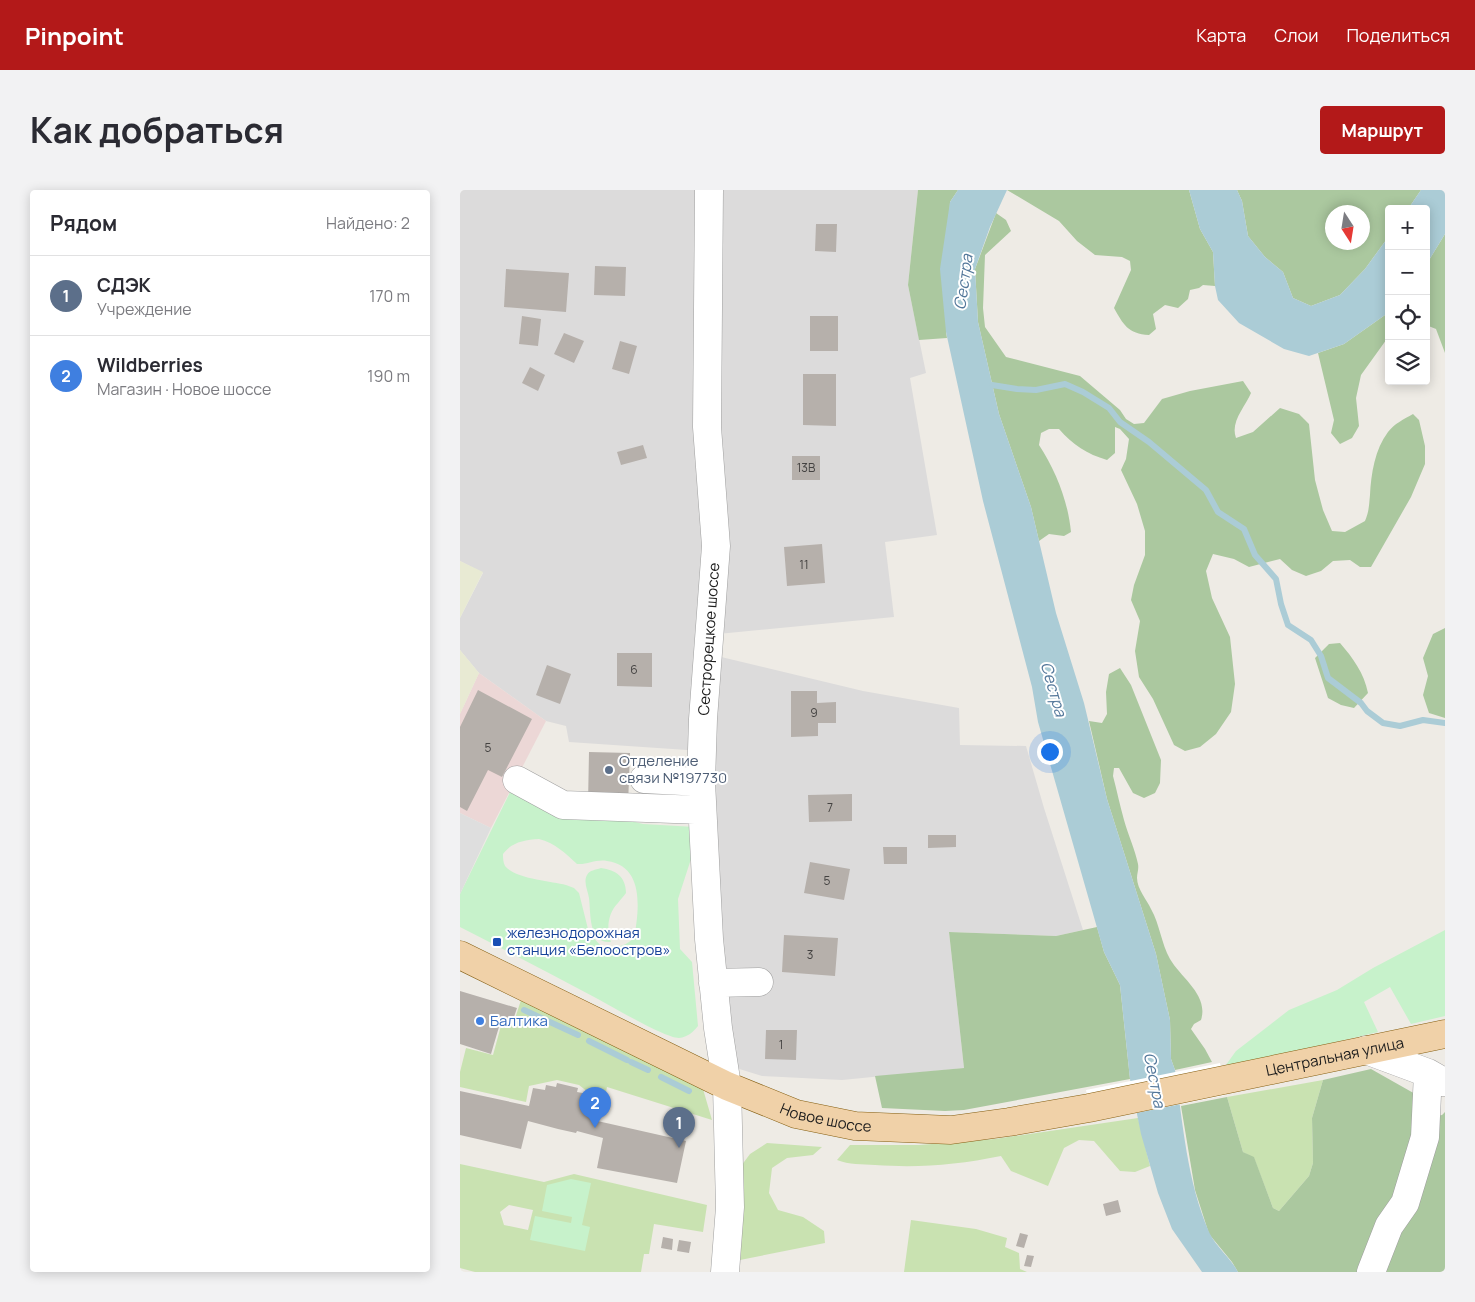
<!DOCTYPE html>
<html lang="ru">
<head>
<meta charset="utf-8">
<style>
	:root { --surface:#fff; --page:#f2f2f3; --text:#2b2b33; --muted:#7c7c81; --line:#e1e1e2; --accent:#b31919 }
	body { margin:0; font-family:Manrope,sans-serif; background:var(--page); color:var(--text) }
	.controls { position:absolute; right:15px; top:15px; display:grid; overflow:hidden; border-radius:5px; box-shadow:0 2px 12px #0003 }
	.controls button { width:45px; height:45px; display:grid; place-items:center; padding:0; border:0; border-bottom:1px solid var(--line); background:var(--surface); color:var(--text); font:25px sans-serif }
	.compass { position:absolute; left:865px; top:15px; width:45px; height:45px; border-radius:50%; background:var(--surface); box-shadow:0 2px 12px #0003; rotate:168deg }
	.you { position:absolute; left:589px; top:561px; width:18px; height:18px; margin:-12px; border:4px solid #fff; border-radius:50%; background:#1a73e8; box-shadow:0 0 0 8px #1a73e833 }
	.badge { display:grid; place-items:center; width:32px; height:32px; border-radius:50%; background:var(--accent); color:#fff; font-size:16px; font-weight:700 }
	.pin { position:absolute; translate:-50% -41px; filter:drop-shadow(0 1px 2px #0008) }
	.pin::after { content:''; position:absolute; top:26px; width:18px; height:15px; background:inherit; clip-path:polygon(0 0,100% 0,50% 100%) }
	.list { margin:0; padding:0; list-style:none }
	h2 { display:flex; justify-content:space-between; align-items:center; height:65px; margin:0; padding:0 20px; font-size:21px }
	h2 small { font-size:16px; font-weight:400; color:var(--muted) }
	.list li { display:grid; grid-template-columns:32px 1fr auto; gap:15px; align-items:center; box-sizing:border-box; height:80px; padding:0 20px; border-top:1px solid var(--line) }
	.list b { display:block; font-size:19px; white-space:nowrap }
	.list p { margin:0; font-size:16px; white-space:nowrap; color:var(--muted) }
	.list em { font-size:16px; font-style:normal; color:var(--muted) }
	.icon { flex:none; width:28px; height:28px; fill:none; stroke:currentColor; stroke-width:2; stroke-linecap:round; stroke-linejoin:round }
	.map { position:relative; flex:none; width:985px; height:1082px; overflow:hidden; border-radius:5px }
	header { display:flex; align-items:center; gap:30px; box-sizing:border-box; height:70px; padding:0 25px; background:var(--accent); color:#fff }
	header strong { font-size:24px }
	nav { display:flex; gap:28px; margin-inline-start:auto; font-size:18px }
	.intro { display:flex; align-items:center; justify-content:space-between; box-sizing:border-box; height:120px; padding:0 30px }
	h1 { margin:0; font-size:35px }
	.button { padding:12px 22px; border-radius:5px; background:var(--accent); color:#fff; font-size:18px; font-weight:700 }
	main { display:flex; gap:30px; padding:0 30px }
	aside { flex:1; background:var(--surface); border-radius:5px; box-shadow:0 2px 12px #0003 }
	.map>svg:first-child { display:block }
</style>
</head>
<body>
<header>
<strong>Pinpoint</strong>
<nav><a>Карта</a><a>Слои</a><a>Поделиться</a></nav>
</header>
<div class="intro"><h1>Как добраться</h1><a class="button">Маршрут</a></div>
<main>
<aside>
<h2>Рядом<small>Найдено: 2</small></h2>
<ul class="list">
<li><span class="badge" style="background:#5c6f8a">1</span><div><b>СДЭК</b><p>Учреждение</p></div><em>170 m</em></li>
<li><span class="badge" style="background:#3f7fe0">2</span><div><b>Wildberries</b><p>Магазин · Новое шоссе</p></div><em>190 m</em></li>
</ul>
</aside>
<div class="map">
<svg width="985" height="1082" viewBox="0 0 985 1082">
	<rect width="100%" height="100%" fill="#eeebe5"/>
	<!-- residential -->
	<path fill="#dcdbdb" d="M0,0H458L448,95L466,183L450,188L477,345L425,352L434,427L258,444L257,466L403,501L499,518L500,555L566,556L584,618L623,740L596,746L489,742L504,878L382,890L302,886L273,877L242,561L109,552L106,536L86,531L19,483L0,460V428L23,383L0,371Z"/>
	<!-- commercial -->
	<path fill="#ecd7d6" d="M19,483L86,531L31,638L0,623V524Z"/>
	<!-- farmland -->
	<path fill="#e8ead3" d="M0,371L23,382L0,428Z
		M0,460L19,483L0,524Z"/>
	<!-- grass -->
	<path fill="#c9e2b1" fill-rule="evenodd" d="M61,810L243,899L252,930L147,897L141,927L135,926L138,910L119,895L97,890L69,896L66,912L0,897V882L6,858L33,865L42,832L53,835Z
		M863,890L852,928L853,973L849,986L819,1021L813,1018L794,968L783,962L767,907Z
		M678,928L690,976L675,982L660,981L634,951L619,950L604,958L588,996L551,981L541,966C497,975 459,978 415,975C402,974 389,975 377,970L390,955H459L535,949Z
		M307,953L362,957L353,965L327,968L312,978L309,1003L318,1020L343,1027L364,1041L365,1053L280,1070L282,1032L281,976L290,964Z
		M0,974L84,992L114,984L247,1015L243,1042L194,1034L189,1064H184L181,1082H15L0,1078ZM49,1015L73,1020L68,1040L44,1035L40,1022Z
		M451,1030L516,1039L547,1048L545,1057L559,1063L560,1079L567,1082H444Z"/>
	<!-- forest -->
	<path fill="#abc89f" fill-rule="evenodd" d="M458,0H498L490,12L486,142L487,148L459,150L448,95Z
		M547,0H729L740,39L753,62L755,96L743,95L739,98L730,100L728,109L718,118L705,115L693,124L696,139L689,145C668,144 663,134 654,118L671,80L670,71L662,67L635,65L617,51L599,31Z
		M777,0H961L948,19H929V46L905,79L880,105L851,116L833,108L823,82L805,67L788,46L782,11ZM872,22H902V52H872Z
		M536,23L546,30L551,41L525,65L523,118L525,137L546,167L620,186L660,220L666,229L674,234L684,233L702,209L730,201L783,191L791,203C785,217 770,232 776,248L793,242L820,218L839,224L849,234L855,290L863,320L872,341L885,342L905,331C909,322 909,315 910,305C911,284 915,259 928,242C934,234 944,229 953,224L959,230L965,256V274L951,307L911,377H900L890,370L873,371L861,381L846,386L832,380L820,369L789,377L774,369L753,364L746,381L752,408L770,447L775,494L771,522L756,544L740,557L725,561L714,555L693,509L679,487L675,461L680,431L671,410L674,395L685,365V341L677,314L661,280L666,269L669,249L660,239L655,237V263L647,270C627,264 613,255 599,239H589L581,243L579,255C596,281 608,311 611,342L604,346L589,344L579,351L571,317L539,224L518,132L515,79Z
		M985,44V163L976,139L966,135V75Z
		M929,121V146L901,185L896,208L899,236L892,248L880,254L871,243L874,230L858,163L884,154L925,125Z
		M985,438V528L969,523L963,505L968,486L963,468L973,444Z
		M880,453C893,468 904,483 908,503L894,518L881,515L868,508L855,468L869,454Z
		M660,478L671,495L701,570L700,593L695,603L684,608L673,603L659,578H654L653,586C657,601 660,616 664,630C668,645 675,659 678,674C679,679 677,683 677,688C677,699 687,710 691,719C700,735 701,753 710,769C721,788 749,805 741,830L734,834L731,839L745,859L752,872L715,880L711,869L710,830L696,764L647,609L629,531L642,533L647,524L646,502L649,484Z
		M637,737L644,762L660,795L670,889L504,920L485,921L422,918L415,886L504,878L489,742L596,746Z
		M911,879L957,905L972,927L982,925L985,922V1082H778L772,1072L749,1044L735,1000L721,916L767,907L783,962L794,967L813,1018L819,1021L849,986L853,973L852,928L863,890Z"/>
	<!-- park -->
	<path fill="#c7f2cb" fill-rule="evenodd" d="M54,594L147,625L183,634L235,637L231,669L218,709L220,759L232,772L238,836C233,842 228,847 219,848C205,848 151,816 136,808C91,784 45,760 0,737V704ZM79,649C95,653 105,663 117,674C127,675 136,669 147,671C185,676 179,721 174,748C165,756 154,760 142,757L129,743L119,703L114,698L106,695C91,691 55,689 45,676C43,672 43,668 43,664C52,652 64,650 79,649Z
		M141,678C156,680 166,687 166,703C163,707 161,709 158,713C148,723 146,739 151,752C128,754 131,724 129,708C128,701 123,692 127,685C130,680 135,680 141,678Z
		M985,740V826L951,834L930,797L904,812L918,842L763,879L776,861L829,820L877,800L913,778Z
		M111,989L131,993L122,1035L130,1037L125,1061L70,1050L75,1026L111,1033L112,1027L82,1021L87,995Z"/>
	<!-- parking -->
	<path fill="#dedede" d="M0,623L31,638L0,704Z"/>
	<!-- water -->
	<path fill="#abccd6" d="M498,0H547L530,37L515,79L518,132L539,224L571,317L596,423L624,513L647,609L696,764L710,830L711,869L715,880C723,934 727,991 749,1042C755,1056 770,1067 778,1082H742L712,1039L698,1003L681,944L670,889L660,795L644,762L578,532L572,497L523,311L486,142L480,79L490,12Z
		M729,0H777L782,11L788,46L805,67L823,82L833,108L851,116L880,105L905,79L929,46V121L925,125L884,154L849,166L824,159L779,133L758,110L755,96L753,62L740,39Z
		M961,0H985V44L966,75V19H948Z"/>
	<!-- pier -->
	<path fill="#fff" d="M760,873L766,905L632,932L626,900Z"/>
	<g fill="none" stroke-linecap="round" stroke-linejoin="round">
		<!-- stream -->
		<path stroke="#abccd6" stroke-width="6" d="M532,195L557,199L576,200L605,194L623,202L649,218L660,232L689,252L746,300L758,322L784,339L795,365L816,389L821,414L828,435L851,450L861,466L868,488L901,513L907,521L923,533L940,536L963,530L985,533
			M64,820L118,845
			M129,851L167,870
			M171,872L188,880
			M201,887L229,901"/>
	</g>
	<!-- building -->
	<path fill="#b6b0ab" d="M356,34H377L376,62L355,61Z
		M135,76L166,77L165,106L134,105Z
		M46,79L109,83L106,122L44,117Z
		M62,126L81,129L78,156L59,154Z
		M350,126H378V161H350Z
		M104,143L124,151L114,173L94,164Z
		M160,151L177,156L169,184L152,179Z
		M70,177L85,185L78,201L62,193Z
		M343,184H376V236L343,235Z
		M183,255L187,268L161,275L157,262Z
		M332,266H360V290H332Z
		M362,354L365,393L327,396L324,357Z
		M157,463H192V497L157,496Z
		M87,475L111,484L100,514L76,505Z
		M18,500L72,529L42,587L28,580L7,621L0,617V537Z
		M331,501H357V513L376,512V533H358V546L331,547Z
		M129,562L170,563L168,615L128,614Z
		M392,604V631L349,632L348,605Z
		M468,645H496V657L468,658Z
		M423,657H447V674H424Z
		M350,672L390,679L384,710L344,703Z
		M324,745L378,748L375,786L322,782Z
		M0,801L57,818L52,833L41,830L31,864L0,854Z
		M306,840H337L336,870L305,869Z
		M97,893L118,898L117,902L128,904L127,910L137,912L133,930L226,951L217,993L137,978L143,948L117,941L116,943L98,939L68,931L61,959L0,945V901L69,916L73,898L85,900L86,895L96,897Z
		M658,1010L661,1022L646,1026L643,1014Z
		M560,1043L568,1045L564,1058L556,1056Z
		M203,1047L213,1049L212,1060L201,1058Z
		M219,1050L231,1052L229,1063L217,1061Z
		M567,1065L574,1066L571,1077L564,1076Z"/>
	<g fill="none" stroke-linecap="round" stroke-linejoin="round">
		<defs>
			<path id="minor" d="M249,0L247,237L256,356L243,529L241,592L249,749L258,838L267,896L270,1017L265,1082
				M184,589L241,592
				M57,590L103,615L242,620
				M253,793L299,792
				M906,860L968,883L984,892
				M911,1082L929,1036L945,1013L965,947L968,883"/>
			<g id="major">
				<path id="s1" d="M0,765L267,896L336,924L395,936L491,940L549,932L629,918L985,844"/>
			</g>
		</defs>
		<!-- minor casing -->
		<use href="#minor" stroke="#9f9f9f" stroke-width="29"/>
		<!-- major casing -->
		<use href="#major" stroke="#855f12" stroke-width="29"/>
		<!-- minor -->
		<use href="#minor" stroke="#fff" stroke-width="28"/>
		<!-- major -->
		<use href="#major" stroke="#f0d1a8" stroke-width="28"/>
	</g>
	<!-- markers -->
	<circle fill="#5c6f8a" stroke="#fff" stroke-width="2" cx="149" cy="580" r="5"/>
	<rect fill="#1a4fb4" stroke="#fff" stroke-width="2" x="32" y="747" width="10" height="10" rx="2.5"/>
	<circle fill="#3f7fe0" stroke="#fff" stroke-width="2" cx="20" cy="831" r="5"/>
	<g text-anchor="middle" stroke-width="4" stroke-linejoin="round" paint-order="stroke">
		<!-- number labels -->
		<g font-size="12" fill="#444241">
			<text x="346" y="282">13В</text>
			<text x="344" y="379">11</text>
			<text x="174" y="484">6</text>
			<text x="354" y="527">9</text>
			<text x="28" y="562">5</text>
			<text x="370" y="622">7</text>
			<text x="367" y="695">5</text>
			<text x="350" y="769">3</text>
			<text x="321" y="859">1</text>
		</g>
		<!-- street labels -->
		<g font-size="15" fill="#1e1e1e" stroke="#fff">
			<text transform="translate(249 449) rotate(-86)" y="5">Сестрорецкое шоссе</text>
			<text dy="5" stroke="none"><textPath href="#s1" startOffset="919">Центральная улица</textPath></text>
			<text dy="5" stroke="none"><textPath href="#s1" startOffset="402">Новое шоссе</textPath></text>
		</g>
		<!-- service labels -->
		<g font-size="15" fill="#4e5e75" stroke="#fff" text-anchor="start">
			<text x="159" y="576">Отделение<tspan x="159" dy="17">связи №197730</tspan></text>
		</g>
		<!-- transit labels -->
		<g font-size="15" fill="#164399" stroke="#fff" text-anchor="start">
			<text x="47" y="748">железнодорожная<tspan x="47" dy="17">станция «Белоостров»</tspan></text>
		</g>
		<!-- shop labels -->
		<g font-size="15" fill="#366cbe" stroke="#fff" text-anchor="start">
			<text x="30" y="836">Балтика</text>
		</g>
		<!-- water labels -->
		<g font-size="16" font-style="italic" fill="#53779a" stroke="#fff">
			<text transform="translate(503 92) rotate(-82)" y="6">Сестра</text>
			<text transform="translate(594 499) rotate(74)" y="6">Сестра</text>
			<text transform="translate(695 890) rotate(79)" y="6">Сестра</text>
		</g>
	</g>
</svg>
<div class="controls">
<button>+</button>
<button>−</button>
<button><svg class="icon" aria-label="locate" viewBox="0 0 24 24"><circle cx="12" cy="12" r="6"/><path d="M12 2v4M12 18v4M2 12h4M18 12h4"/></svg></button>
<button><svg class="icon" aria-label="layers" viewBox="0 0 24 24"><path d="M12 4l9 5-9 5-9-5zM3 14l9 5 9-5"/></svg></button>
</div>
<svg class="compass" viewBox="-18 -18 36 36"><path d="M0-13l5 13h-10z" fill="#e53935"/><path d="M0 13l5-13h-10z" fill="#7c7c81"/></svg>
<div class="you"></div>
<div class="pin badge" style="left:219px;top:958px;background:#5c6f8a">1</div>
<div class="pin badge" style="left:135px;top:938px;background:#3f7fe0">2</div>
</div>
</main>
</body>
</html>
